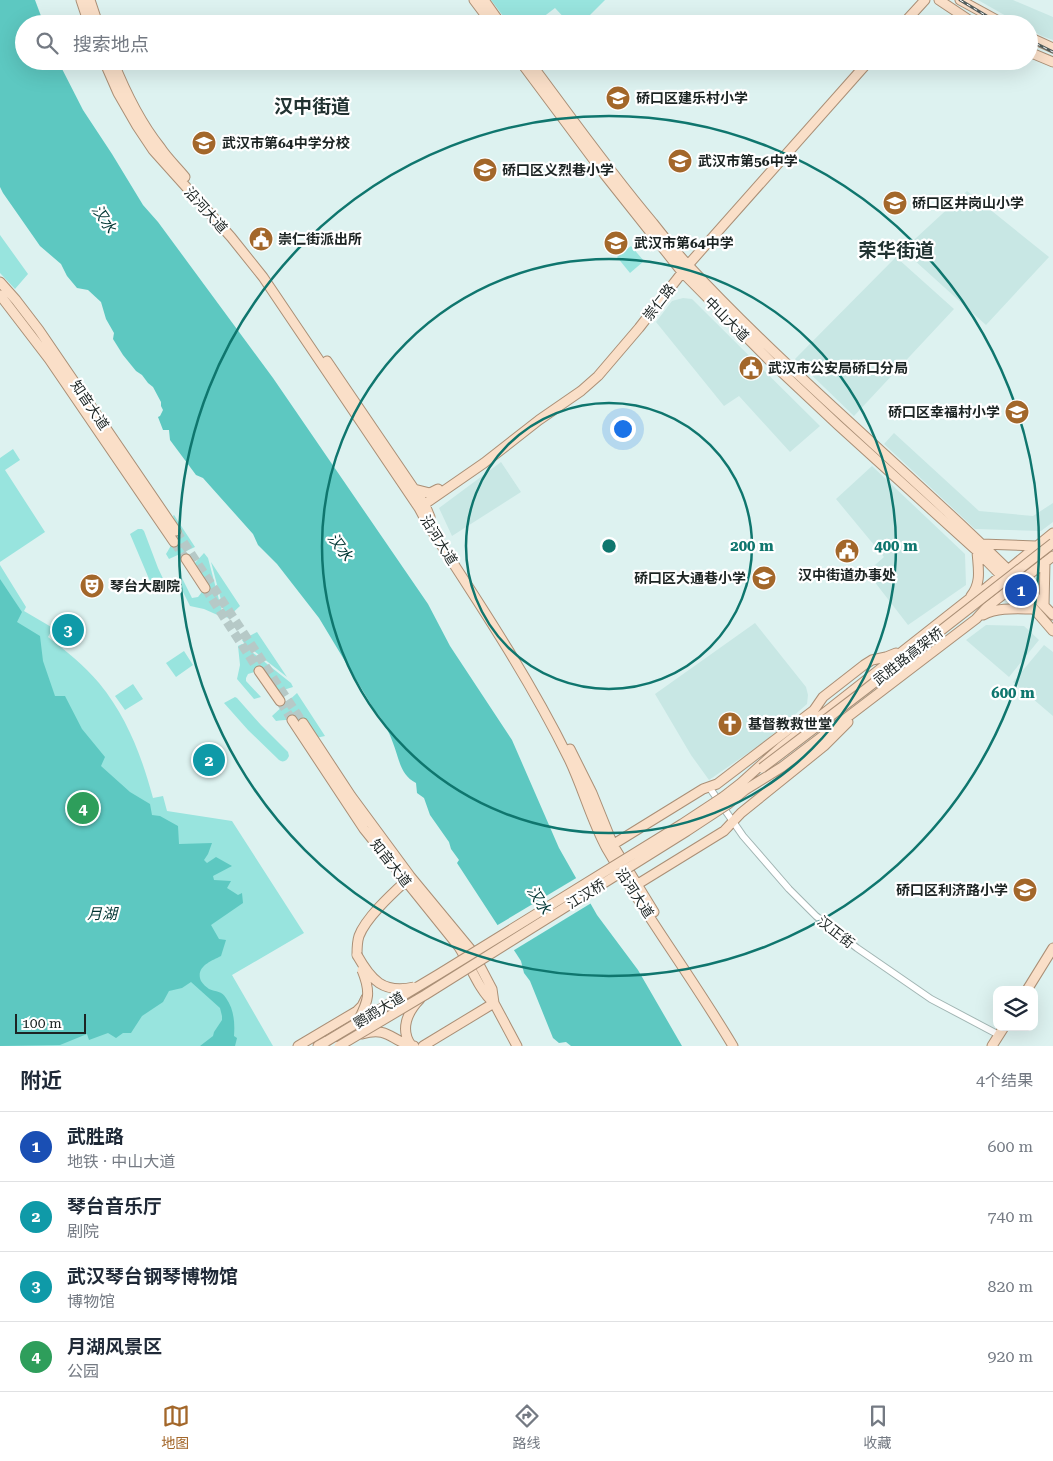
<!DOCTYPE html>
<html lang="zh">
<head>
<meta charset="utf-8">
<style>
	:root { --surface:#fff; --page:#f2f2f3; --text:#1f2937; --muted:#747a83; --line:#e0e1e3; --accent:#a3672a }
	body { margin:0; font-family:"Roboto Serif","Noto Sans SC",serif; background:var(--page); color:var(--text) }
	.controls { position:absolute; right:15px; bottom:15px; display:grid; overflow:hidden; border-radius:10px; box-shadow:0 5px 20px #0002 }
	.controls button { width:45px; height:45px; display:grid; place-items:center; padding:0; border:0; border-bottom:1px solid var(--line); background:var(--surface); color:var(--text); font:25px sans-serif }
	.scale { position:absolute; left:15px; bottom:12px; width:71px; box-sizing:border-box; padding-left:5px; border:2px solid #1c2423; border-top:0; font-size:14px; line-height:18px; white-space:nowrap; color:#1c2423; -webkit-text-stroke:4px #fff; paint-order:stroke }
	.you { position:absolute; left:622px; top:428px; width:18px; height:18px; margin:-12px; border:4px solid #fff; border-radius:50%; background:#1a73e8; box-shadow:0 0 0 8px #1a73e833 }
	.badge { display:grid; place-items:center; width:32px; height:32px; border-radius:50%; background:var(--accent); color:#fff; font-size:16px; font-weight:700 }
	.pin { position:absolute; translate:-50% -50%; border:2px solid #fff; box-shadow:0 1px 5px #0006 }
	.list { margin:0; padding:0; list-style:none }
	h2 { display:flex; justify-content:space-between; align-items:center; height:65px; margin:0; padding:0 20px; font-size:21px }
	h2 small { font-size:16px; font-weight:400; color:var(--muted) }
	.list li { display:grid; grid-template-columns:32px 1fr auto; gap:15px; align-items:center; box-sizing:border-box; height:70px; padding:0 20px; border-top:1px solid var(--line) }
	.list b { display:block; font-size:19px; white-space:nowrap }
	.list p { margin:0; font-size:16px; white-space:nowrap; color:var(--muted) }
	.list em { font-size:16px; font-style:normal; color:var(--muted) }
	.icon { flex:none; width:28px; height:28px; fill:none; stroke:currentColor; stroke-width:2; stroke-linecap:round; stroke-linejoin:round }
	.map { position:relative; flex:none; width:1053px; height:1046px; overflow:hidden }
	.search { position:absolute; background:var(--surface); box-shadow:0 5px 20px #0002; left:15px; right:15px; top:15px; height:55px; display:flex; align-items:center; gap:12px; box-sizing:border-box; padding:0 18px; border-radius:28px; color:var(--muted); font-size:19px }
	.sheet { height:345px; background:var(--surface) }
	nav { display:flex; justify-content:space-around; align-items:center; box-sizing:border-box; height:70px; border-top:1px solid var(--line); background:var(--surface); font-size:14px; color:var(--muted) }
	nav a { display:grid; justify-items:center; gap:2px }
	nav .on { color:var(--accent) }
	.map>svg:first-child { display:block }
</style>
</head>
<body>
<div class="map">
<svg width="1053" height="1046" viewBox="0 0 1053 1046">
	<rect width="100%" height="100%" fill="#ddf2f0"/>
	<!-- built -->
	<path fill="#c8e7e4" d="M978,0H1013L1053,17V40L1042,36L1029,29V24H1020Z
		M967,191L1049,257L986,325L903,250Z
		M896,257L954,309L854,416L795,359Z
		M683,298L692,299L820,426L790,452L739,396L724,406L656,322L672,301Z
		M894,433L979,511L1033,516L1053,503V522L1041,531L975,529L884,444Z
		M501,462L521,492L452,536L439,508Z
		M872,466L965,554L966,585L908,625L867,572L884,557L836,499Z
		M755,623L806,687L808,695L807,704L764,742L709,780L691,755L655,694Z
		M986,625L1024,626L1039,640L1009,677L966,640Z
		M1044,645L1053,652V716L1013,682Z"/>
	<!-- green -->
	<path fill="#98e4de" d="M491,0H605L581,24H570L555,8L534,24H509Z
		M0,235L28,274L15,289L0,273Z
		M631,246L644,261L630,273L617,257Z
		M13,449L20,460L5,470L45,532L0,562V458Z
		M174,515L195,547L169,559L166,554C174,541 179,531 173,516Z
		M138,529H142L144,531L158,568L167,587L155,593L130,534Z
		M204,553L208,558L223,615L222,617L204,609L190,606L178,582L182,578L192,598L198,597L205,588L193,565Z
		M211,562L240,606L227,618L225,615Z
		M0,565L26,607L24,611L53,628L48,637C66,651 84,665 99,683C127,717 142,757 153,798L163,796L167,811L232,821L304,933L232,975L273,1046H0Z
		M257,632L287,677L244,643L242,640Z
		M242,644L291,683L293,687L277,692L261,670L248,674L246,678V681L261,697L254,699L237,679L240,665L238,646Z
		M184,651L193,665L176,677L166,663Z
		M133,684L143,699L125,710L115,696Z
		M297,693L325,736L316,738C302,722 299,718 276,721L272,716Z
		M235,697L237,698L261,725L288,752L289,756C287,761 283,763 279,760L248,730L224,703Z"/>
	<!-- water -->
	<path fill="#5dc8c1" d="M0,0H35L44,24H24V61H58L83,110L112,154L143,205L158,222L273,378L428,604L450,646L512,740L559,848L597,915L638,970L682,1046H571L566,1042L559,1043L553,1038L530,981L524,973L521,961L457,863L459,860L451,849L449,842L430,815L424,798L417,793L416,783C400,775 399,758 393,743C389,732 383,719 375,711L319,618L277,564L258,545L253,534L203,478L196,475L170,440L169,430H163L158,417L160,416L163,410L161,406V402L153,387L148,383L142,375L136,371L123,355L113,339L114,333L106,319L101,302L88,290L77,288L67,276L61,264L40,246L3,193L0,187Z
		M0,579L22,612L17,622L40,636L43,661L55,696H65L82,729L105,757L101,766L130,792L150,804L152,815L160,816L178,826L179,844L212,843L208,854L204,860L207,863L216,857L232,866L213,876L214,880L231,881L227,888L238,895L242,893L243,903L211,925L219,939L226,940L221,956C211,961 195,967 201,981C203,984 206,987 209,989C216,992 222,991 226,998C234,1009 235,1023 234,1036L237,1038L235,1046H200L213,1036L214,1032L222,1020V1016L220,1008L191,982L182,988L169,991L163,1002L142,1016L131,1033H123L116,1038L108,1033L89,1040L87,1034L60,1045L0,1046Z"/>
	<!-- pier -->
	<path fill="#ddf2f0" d="M578,877L593,902L511,952L496,926Z"/>
	<g fill="none" stroke-linecap="round" stroke-linejoin="round">
		<!-- major-tunnel -->
		<path stroke="#b6c9c7" stroke-width="9" stroke-dasharray="9 4.5" stroke-linecap="butt" d="M176,531L303,723
			M174,542L186,559
			M205,588L259,671
			M280,701L292,720"/>
		<defs>
			<path id="minor" d="M709,787L743,836L789,889L816,916L857,948L931,999L999,1035"/>
			<path id="major" d="M81,0L89,24
				M90,0L98,24
				M474,0L492,24
				M484,0L501,24
				M939,0L975,24
				M960,0L1004,24
				M903,24L925,0
				M1029,37L1053,48
				M1029,52L1053,62
				M104,61L118,93L137,126L153,150L231,237L263,277L419,508L427,523C477,600 528,676 569,759C583,788 591,820 607,849C646,916 693,979 733,1046
				M113,61C125,91 140,122 160,147C167,158 177,167 185,177
				M520,61L605,175L682,272L773,364L838,425L977,551L1034,609L1053,631
				M529,61C570,116 609,171 653,223C664,237 675,251 687,264C802,388 936,493 1053,615
				M0,282L16,300L39,330L176,531
				M0,295L49,359L174,542
				M327,361L425,505L430,517
				M414,489L430,493L438,489
				M419,508L484,463L539,420L581,391L598,376L639,328L688,265L869,61
				M981,544L1036,546
				M186,559L205,588
				M971,596C982,582 978,568 977,551
				M1044,606L1045,562
				M983,615C999,607 1017,609 1034,609
				M259,671L280,701
				M292,720L364,829L459,947C470,964 479,991 494,1003
				M303,723L351,796L410,876L472,951L492,989L494,1003L517,1046
				M570,749L592,793L613,845L654,912
				M723,797L741,783L781,747L969,599L986,588L1053,533
				M728,804L745,790L782,767L976,619L987,607L1053,556
				M609,847L703,789L717,784L814,710L823,697L864,665L872,660L886,657L896,653
				M633,887L724,831L741,813L824,746L848,722
				M357,955C357,949 357,942 359,936C366,917 394,892 409,878
				M1027,990L1053,948
				M362,1034C390,1026 391,1042 414,1046
				M411,1045C400,1030 407,1012 420,999
				M298,1046L357,1011L362,1006L366,998
				M318,1046L327,1041
				M423,1046L494,1003
				M992,1046L1004,1027"/>
		</defs>
		<!-- minor casing -->
		<use href="#minor" stroke="#a1b5b3" stroke-width="8"/>
		<!-- major casing -->
		<use href="#major" stroke="#aa8f76" stroke-width="11"/>
		<!-- minor -->
		<use href="#minor" stroke="#fff" stroke-width="6"/>
		<!-- major -->
		<use href="#major" stroke="#fadfc8" stroke-width="9"/>
		<defs>
			<path id="rail" d="M960,0L1000,24
				M1029,40L1053,52"/>
		</defs>
		<!-- rail casing -->
		<use href="#rail" stroke="#525d5c" stroke-width="3"/>
		<!-- rail -->
		<use href="#rail" stroke="#fff" stroke-width="1" stroke-dasharray="4" stroke-linecap="butt"/>
		<defs>
			<path id="major-bridge" d="M762,768L866,689L1053,543
				M357,955C371,980 383,994 414,987
				M358,1021C369,1000 371,992 362,970
				M327,1041L439,974L682,824L723,797
				M339,1046L425,995L687,831L728,804"/>
		</defs>
		<!-- major-bridge casing -->
		<use href="#major-bridge" stroke="#aa8f76" stroke-width="11" stroke-linecap="butt"/>
		<!-- major-bridge -->
		<use href="#major-bridge" stroke="#fadfc8" stroke-width="9"/>
	</g>
	<!-- distance rings -->
	<g fill="none" stroke="#0f766e" stroke-width="2.5">
		<circle cx="609" cy="546" r="143"/>
		<circle cx="609" cy="546" r="287"/>
		<circle cx="609" cy="546" r="430"/>
	</g>
	<!-- icons -->
	<defs>
		<symbol id="school-disc" viewBox="-11 -11 22 22"><circle r="9.5" fill="#a3672a" stroke="#fff"/><path d="M0-5L7-2L0 1L-7-2ZM-4 1L0 2.5L4 1V4Q0 6-4 4Z" fill="#fff"/></symbol>
		<symbol id="civic-disc" viewBox="-11 -11 22 22"><circle r="9.5" fill="#a3672a" stroke="#fff"/><path d="M-.6-6.5H3V-4.5H.6V-3L4-1V1h2V6H-6V1h2V-1L-.6-3ZM-1.2 2.5V6h2.4V2.5Z" fill="#fff"/></symbol>
		<symbol id="theatre-disc" viewBox="-11 -11 22 22"><circle r="9.5" fill="#a3672a" stroke="#fff"/><path d="M-5-5.5Q0-4 5-5.5V0Q5 5 0 6Q-5 5-5 0ZM-3.3-2.5H-1v1.5H-3.3ZM1-2.5H3.3v1.5H1ZM-2.8 1Q0 5.5 2.8 1Z" fill="#fff"/></symbol>
		<symbol id="church-disc" viewBox="-11 -11 22 22"><circle r="9.5" fill="#a3672a" stroke="#fff"/><path d="M-1.2-6h2.4v3.5h3.3v2.4h-3.3V6h-2.4V-.1h-3.3v-2.4h3.3Z" fill="#fff"/></symbol>
	</defs>
	<g fill-rule="evenodd">
		<use href="#school-disc" x="604" y="84" width="28" height="28"/>
		<use href="#school-disc" x="190" y="129" width="28" height="28"/>
		<use href="#school-disc" x="666" y="147" width="28" height="28"/>
		<use href="#school-disc" x="471" y="156" width="28" height="28"/>
		<use href="#school-disc" x="881" y="189" width="28" height="28"/>
		<use href="#civic-disc" x="247" y="225" width="28" height="28"/>
		<use href="#school-disc" x="602" y="229" width="28" height="28"/>
		<use href="#civic-disc" x="737" y="354" width="28" height="28"/>
		<use href="#school-disc" x="1003" y="398" width="28" height="28"/>
		<use href="#civic-disc" x="833" y="537" width="28" height="28"/>
		<use href="#school-disc" x="750" y="564" width="28" height="28"/>
		<use href="#theatre-disc" x="78" y="572" width="28" height="28"/>
		<use href="#church-disc" x="716" y="710" width="28" height="28"/>
		<use href="#school-disc" x="1011" y="876" width="28" height="28"/>
	</g>
	<g text-anchor="middle" stroke-width="4.5" stroke-linejoin="round" paint-order="stroke">
		<!-- poi labels -->
		<g font-size="14" font-weight="bold" fill="#1c2423" stroke="#fff" text-anchor="start">
			<text x="636" y="103">硚口区建乐村小学</text>
			<text x="222" y="148">武汉市第64中学分校</text>
			<text x="698" y="166">武汉市第56中学</text>
			<text x="502" y="175">硚口区义烈巷小学</text>
			<text x="912" y="208">硚口区井岗山小学</text>
			<text x="278" y="244">崇仁街派出所</text>
			<text x="634" y="248">武汉市第64中学</text>
			<text x="768" y="373">武汉市公安局硚口分局</text>
			<text x="1000" y="417" text-anchor="end">硚口区幸福村小学</text>
			<text x="847" y="580" text-anchor="middle">汉中街道办事处</text>
			<text x="746" y="583" text-anchor="end">硚口区大通巷小学</text>
			<text x="110" y="591">琴台大剧院</text>
			<text x="748" y="729">基督教救世堂</text>
			<text x="1008" y="895" text-anchor="end">硚口区利济路小学</text>
		</g>
		<!-- street labels -->
		<g font-size="14" fill="#1c2423" stroke="#fff">
			<text transform="translate(206 210) rotate(48)" y="5">沿河大道</text>
			<text transform="translate(659 302) rotate(-52)" y="5">崇仁路</text>
			<text transform="translate(727 319) rotate(45)" y="5">中山大道</text>
			<text transform="translate(90 405) rotate(56)" y="5">知音大道</text>
			<text transform="translate(439 540) rotate(58)" y="5">沿河大道</text>
			<text transform="translate(908 656) rotate(-38)" y="5">武胜路高架桥</text>
			<text transform="translate(391 863) rotate(52)" y="5">知音大道</text>
			<text transform="translate(635 893) rotate(57)" y="5">沿河大道</text>
			<text transform="translate(586 894) rotate(-32)" y="5">江汉桥</text>
			<text transform="translate(836 932) rotate(38)" y="5">汉正街</text>
			<text transform="translate(379 1010) rotate(-31)" y="5">鹦鹉大道</text>
		</g>
		<!-- water labels -->
		<g font-size="15" font-style="italic" fill="#003633" stroke="#fff">
			<text transform="translate(104 219) rotate(56)" y="5">汉水</text>
			<text transform="translate(340 547) rotate(54)" y="5">汉水</text>
			<text transform="translate(539 900) rotate(58)" y="5">汉水</text>
			<text x="102" y="919">月湖</text>
		</g>
		<!-- district labels -->
		<g font-size="19" font-weight="bold" fill="#223332" stroke="#fff">
			<text x="312" y="113">汉中街道</text>
			<text x="896" y="257">荣华街道</text>
		</g>
	</g>
	<circle cx="609" cy="546" r="8" fill="#0f766e" stroke="#fff" stroke-width="2.5"/>
	<g font-size="15" text-anchor="middle" font-weight="bold" fill="#0f766e" stroke="#fff" stroke-width="4.5" stroke-linejoin="round" paint-order="stroke">
		<text x="752" y="551">200 m</text>
		<text x="896" y="551">400 m</text>
		<text x="1013" y="698">600 m</text>
	</g>
</svg>
<div class="controls">
<button><svg class="icon" aria-label="layers" viewBox="0 0 24 24"><path d="M12 4l9 5-9 5-9-5zM3 14l9 5 9-5"/></svg></button>
</div>
<div class="scale">100 m</div>
<div class="you"></div>
<div class="pin badge" style="left:1021px;top:590px;background:#1a4fb4">1</div>
<div class="pin badge" style="left:209px;top:760px;background:#0f9aa8">2</div>
<div class="pin badge" style="left:68px;top:630px;background:#0f9aa8">3</div>
<div class="pin badge" style="left:83px;top:808px;background:#2e9e5b">4</div>
<div class="search"><svg class="icon" aria-label="search" viewBox="0 0 24 24"><circle cx="10" cy="10" r="6"/><path d="M15 15l6 6"/></svg>搜索地点</div>
</div>
<section class="sheet">
<h2>附近<small>4个结果</small></h2>
<ul class="list">
<li><span class="badge" style="background:#1a4fb4">1</span><div><b>武胜路</b><p>地铁 · 中山大道</p></div><em>600 m</em></li>
<li><span class="badge" style="background:#0f9aa8">2</span><div><b>琴台音乐厅</b><p>剧院</p></div><em>740 m</em></li>
<li><span class="badge" style="background:#0f9aa8">3</span><div><b>武汉琴台钢琴博物馆</b><p>博物馆</p></div><em>820 m</em></li>
<li><span class="badge" style="background:#2e9e5b">4</span><div><b>月湖风景区</b><p>公园</p></div><em>920 m</em></li>
</ul>
</section>
<nav>
<a class="on"><svg class="icon" aria-label="map" viewBox="0 0 24 24"><path d="M3 6l6-2 6 2 6-2v14l-6 2-6-2-6 2zM9 4v14M15 6v14"/></svg>地图</a>
<a><svg class="icon" aria-label="directions" viewBox="0 0 24 24"><path d="M12 3l9 9-9 9-9-9zM9 14v-3h6M13 9l2 2-2 2"/></svg>路线</a>
<a><svg class="icon" aria-label="saved" viewBox="0 0 24 24"><path d="M7 4h10v16l-5-4-5 4z"/></svg>收藏</a>
</nav>
</body>
</html>
